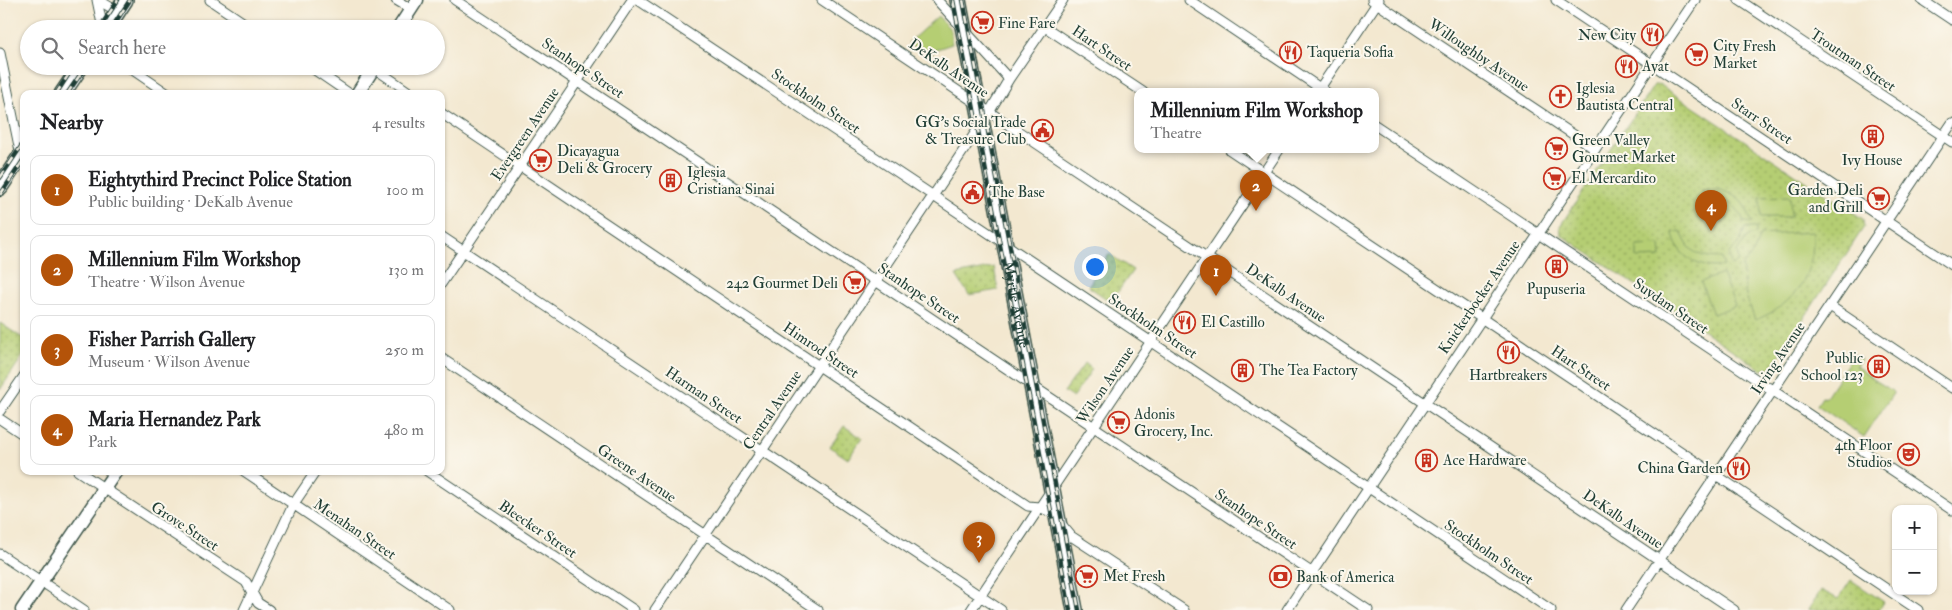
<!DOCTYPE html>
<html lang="en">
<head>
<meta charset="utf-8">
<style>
	:root { --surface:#fff; --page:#f2f2f2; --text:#202124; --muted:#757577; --line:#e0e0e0; --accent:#b45309 }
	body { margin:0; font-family:"IM FELL Double Pica",serif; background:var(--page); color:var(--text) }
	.controls { position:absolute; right:15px; bottom:15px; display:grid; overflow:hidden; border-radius:10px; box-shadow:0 1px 4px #0004 }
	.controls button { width:45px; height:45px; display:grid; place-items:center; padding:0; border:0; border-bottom:1px solid var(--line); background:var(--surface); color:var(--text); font:25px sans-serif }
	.you { position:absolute; left:1094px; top:266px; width:18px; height:18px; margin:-12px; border:4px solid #fff; border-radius:50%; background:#1a73e8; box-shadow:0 0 0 8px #1a73e833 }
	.badge { display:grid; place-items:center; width:32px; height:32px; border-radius:50%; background:var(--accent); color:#fff; font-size:16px; font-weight:700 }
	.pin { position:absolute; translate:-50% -41px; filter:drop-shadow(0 1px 2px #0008) }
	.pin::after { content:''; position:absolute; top:26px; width:18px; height:15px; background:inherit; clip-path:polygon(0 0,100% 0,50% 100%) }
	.popup { position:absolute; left:1134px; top:88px; width:245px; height:65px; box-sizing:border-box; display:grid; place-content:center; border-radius:10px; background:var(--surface); filter:drop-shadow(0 1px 4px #0005); font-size:16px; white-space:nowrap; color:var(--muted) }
	.popup b { font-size:19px; color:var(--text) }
	.popup::after { content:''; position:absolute; left:50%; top:100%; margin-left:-10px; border:10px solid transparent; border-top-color:var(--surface) }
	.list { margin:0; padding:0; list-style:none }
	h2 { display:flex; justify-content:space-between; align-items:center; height:65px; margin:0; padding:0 20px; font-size:21px }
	h2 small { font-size:16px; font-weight:400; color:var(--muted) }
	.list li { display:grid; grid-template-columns:32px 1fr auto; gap:15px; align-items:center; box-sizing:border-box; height:70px; margin:0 10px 10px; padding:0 10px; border:1px solid var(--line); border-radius:10px }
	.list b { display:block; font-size:19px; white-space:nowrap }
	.list p { margin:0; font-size:16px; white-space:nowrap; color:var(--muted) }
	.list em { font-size:16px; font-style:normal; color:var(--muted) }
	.icon { flex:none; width:28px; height:28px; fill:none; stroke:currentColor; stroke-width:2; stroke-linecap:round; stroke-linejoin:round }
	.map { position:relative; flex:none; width:1952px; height:610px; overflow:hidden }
	.search { position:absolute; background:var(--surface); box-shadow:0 1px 4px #0004; left:20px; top:20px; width:425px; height:55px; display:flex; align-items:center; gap:12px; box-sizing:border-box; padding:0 18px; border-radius:28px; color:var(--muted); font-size:19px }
	.panel { position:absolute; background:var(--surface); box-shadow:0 1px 4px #0004; left:20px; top:90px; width:425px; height:385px; border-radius:10px }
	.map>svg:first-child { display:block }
</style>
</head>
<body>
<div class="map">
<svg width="1952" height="610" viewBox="0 0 1952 610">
	<defs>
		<pattern id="grass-dots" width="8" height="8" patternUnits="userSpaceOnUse" patternTransform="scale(1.25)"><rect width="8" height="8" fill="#b5ce73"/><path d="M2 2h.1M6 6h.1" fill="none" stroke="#93a85f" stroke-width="1.8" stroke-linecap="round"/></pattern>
	</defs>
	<rect width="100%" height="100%" fill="#fbf7ec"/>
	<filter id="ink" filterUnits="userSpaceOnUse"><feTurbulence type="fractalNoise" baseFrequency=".02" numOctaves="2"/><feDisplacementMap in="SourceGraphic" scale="10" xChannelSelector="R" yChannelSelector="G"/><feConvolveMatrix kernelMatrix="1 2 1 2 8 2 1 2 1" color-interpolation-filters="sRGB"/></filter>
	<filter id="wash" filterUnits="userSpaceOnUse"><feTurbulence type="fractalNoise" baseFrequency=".0096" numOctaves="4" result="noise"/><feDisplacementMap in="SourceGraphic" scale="20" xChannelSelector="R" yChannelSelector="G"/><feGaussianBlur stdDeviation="1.12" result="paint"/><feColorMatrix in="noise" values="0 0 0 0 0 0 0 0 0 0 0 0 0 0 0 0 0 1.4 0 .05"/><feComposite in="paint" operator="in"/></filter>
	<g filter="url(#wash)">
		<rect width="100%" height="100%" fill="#f3e8d0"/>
		<!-- grass -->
		<path fill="url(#grass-dots)" stroke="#6a8654" d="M1659,84L1863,219L1864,227L1772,367L1762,370L1561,235L1560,226L1654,85Z
			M1109,254L1133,270L1111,302L1088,286Z
			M994,267L998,290L969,295L956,275Z
			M0,323L24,339V354L0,390Z
			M1085,363L1092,369L1073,398L1064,392Z
			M844,426L862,438L848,459L830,447Z
			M1851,580L1884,602L1879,610H1808L1821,590L1838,599Z"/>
		<!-- garden -->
		<path fill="#b5ce73" stroke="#6a8654" d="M938,16L950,29L952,44L934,50L930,57L908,43Z
			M1717,189C1738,195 1745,202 1752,223L1744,222C1737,203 1725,198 1705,197L1702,190Z
			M1790,196L1791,217H1761L1760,197Z
			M1745,228H1756V234L1748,236L1737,252L1739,261L1731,266L1729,253L1740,242Z
			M1681,231C1689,253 1698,257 1721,258L1724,266C1701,271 1675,256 1673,232Z
			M1813,232C1815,275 1795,305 1755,320L1746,296L1742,266L1754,252L1760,235Z
			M1660,245L1661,257L1637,258V246Z
			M1722,274L1735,306L1713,314L1701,282Z
			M1854,354L1861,359L1856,366L1874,379L1873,381L1875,380L1894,392L1864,437L1817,405L1822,397L1825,398Z"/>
	</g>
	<g filter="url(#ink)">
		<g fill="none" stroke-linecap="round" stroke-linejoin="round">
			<defs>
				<path id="minor" d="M97,0L103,29
					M98,0L117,11
					M210,0L253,29
					M396,0L411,9
					M455,0L1368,610
					M638,0L932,195L1551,610
					M822,0L1734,610
					M937,0L1009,79
					M1189,0L1326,92
					M1372,0L1595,149
					M1556,0L1952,265
					M1739,0L1952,142
					M1922,0L1952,20
					M1045,27L1143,92
					M0,53L21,156
					M127,66L168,94
					M309,66L350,94
					M374,68L412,94
					M1318,91L1379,0
					M441,113L1028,506L1039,507L1051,512L1071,536L1184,610
					M1375,125L1952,510
					M1230,150L1918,610
					M441,236L1001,610
					M441,284L632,0
					M1830,306L1952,388
					M441,358L818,610
					M0,411L24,376
					M0,419L24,435
					M78,471L246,582L258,603L269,610
					M244,471L450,610
					M427,471L634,610
					M0,554L84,610
					M244,610L293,505L316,471
					M655,610L990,111L1009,79L1063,0
					M971,610L1279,150
					M1287,610L1695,0
					M1626,610L1952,123"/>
				<path id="secondary" d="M398,29L417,0
					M357,94L375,66
					M22,610L116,471"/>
				<g id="primary">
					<path id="s1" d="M958,0L1075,610"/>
					<path d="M106,29L125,0"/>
					<path d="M62,94L81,66"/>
					<path d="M0,187L24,151"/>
				</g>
			</defs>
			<!-- minor casing -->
			<use href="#minor" stroke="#3f574b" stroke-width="11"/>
			<!-- secondary casing -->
			<use href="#secondary" stroke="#3f574b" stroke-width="15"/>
			<!-- primary casing -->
			<use href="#primary" stroke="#3f574b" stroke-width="18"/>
			<!-- minor -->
			<use href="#minor" stroke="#fff" stroke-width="9"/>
			<!-- secondary -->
			<use href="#secondary" stroke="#fff" stroke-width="12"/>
			<!-- primary -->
			<use href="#primary" stroke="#fff" stroke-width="15"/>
			<defs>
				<path id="rail" d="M953,0L1070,610
					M963,0L1079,610
					M99,29L118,0
					M111,29L130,0
					M56,94L74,66
					M67,94L86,66
					M0,178L24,142
					M0,195L24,159"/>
			</defs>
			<!-- rail casing -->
			<use href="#rail" stroke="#1f3d34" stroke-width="4.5"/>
			<!-- rail -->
			<use href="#rail" stroke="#fbf7ec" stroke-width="2.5" stroke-dasharray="8" stroke-linecap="butt"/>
		</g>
	</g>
	<!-- icons -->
	<defs>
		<symbol id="supermarket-ring" viewBox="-11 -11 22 22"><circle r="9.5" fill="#fbf7ec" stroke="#c8321e" stroke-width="1.5"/><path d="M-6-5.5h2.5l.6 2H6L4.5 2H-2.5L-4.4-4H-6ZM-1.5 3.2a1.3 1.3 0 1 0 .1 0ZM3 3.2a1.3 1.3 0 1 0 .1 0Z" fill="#c8321e"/></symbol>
		<symbol id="restaurant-ring" viewBox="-11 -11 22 22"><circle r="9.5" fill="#fbf7ec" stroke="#c8321e" stroke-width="1.5"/><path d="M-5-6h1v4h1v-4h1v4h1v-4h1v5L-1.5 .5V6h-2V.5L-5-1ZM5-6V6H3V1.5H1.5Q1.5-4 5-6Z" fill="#c8321e"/></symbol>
		<symbol id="church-ring" viewBox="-11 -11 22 22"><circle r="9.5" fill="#fbf7ec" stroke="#c8321e" stroke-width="1.5"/><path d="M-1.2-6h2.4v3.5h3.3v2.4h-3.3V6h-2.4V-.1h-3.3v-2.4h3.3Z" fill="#c8321e"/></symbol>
		<symbol id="civic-ring" viewBox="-11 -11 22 22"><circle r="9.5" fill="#fbf7ec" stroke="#c8321e" stroke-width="1.5"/><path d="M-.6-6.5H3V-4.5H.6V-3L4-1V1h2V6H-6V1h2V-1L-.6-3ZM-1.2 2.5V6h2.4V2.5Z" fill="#c8321e"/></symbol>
		<symbol id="building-ring" viewBox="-11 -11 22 22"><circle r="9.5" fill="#fbf7ec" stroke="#c8321e" stroke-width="1.5"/><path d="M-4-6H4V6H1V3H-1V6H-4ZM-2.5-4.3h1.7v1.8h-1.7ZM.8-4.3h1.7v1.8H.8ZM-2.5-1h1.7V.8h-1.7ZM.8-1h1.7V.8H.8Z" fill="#c8321e"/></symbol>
		<symbol id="theatre-ring" viewBox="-11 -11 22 22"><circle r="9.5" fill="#fbf7ec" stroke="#c8321e" stroke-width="1.5"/><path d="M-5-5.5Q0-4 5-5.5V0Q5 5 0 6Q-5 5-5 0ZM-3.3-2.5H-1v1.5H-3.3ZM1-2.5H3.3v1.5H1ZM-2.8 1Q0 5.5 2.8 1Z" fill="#c8321e"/></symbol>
		<symbol id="bank-ring" viewBox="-11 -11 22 22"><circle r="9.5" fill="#fbf7ec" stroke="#c8321e" stroke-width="1.5"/><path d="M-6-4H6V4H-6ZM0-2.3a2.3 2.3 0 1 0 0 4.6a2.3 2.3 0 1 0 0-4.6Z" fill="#c8321e"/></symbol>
	</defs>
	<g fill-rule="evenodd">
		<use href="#supermarket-ring" x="970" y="10" width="25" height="25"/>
		<use href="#restaurant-ring" x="1640" y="22" width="25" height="25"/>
		<use href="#restaurant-ring" x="1278" y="40" width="25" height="25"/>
		<use href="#supermarket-ring" x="1684" y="42" width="25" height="25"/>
		<use href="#restaurant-ring" x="1614" y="54" width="25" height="25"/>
		<use href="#church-ring" x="1548" y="84" width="25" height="25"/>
		<use href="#civic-ring" x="1030" y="118" width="25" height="25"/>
		<use href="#building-ring" x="1860" y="124" width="25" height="25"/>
		<use href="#supermarket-ring" x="1544" y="136" width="25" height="25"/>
		<use href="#supermarket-ring" x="528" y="148" width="25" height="25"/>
		<use href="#supermarket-ring" x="1542" y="166" width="25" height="25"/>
		<use href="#building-ring" x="658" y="168" width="25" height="25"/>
		<use href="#civic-ring" x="960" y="180" width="25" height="25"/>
		<use href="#supermarket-ring" x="1866" y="186" width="25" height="25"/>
		<use href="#building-ring" x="1544" y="254" width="25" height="25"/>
		<use href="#supermarket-ring" x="842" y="270" width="25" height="25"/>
		<use href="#restaurant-ring" x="1172" y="310" width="25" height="25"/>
		<use href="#restaurant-ring" x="1496" y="340" width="25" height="25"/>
		<use href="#building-ring" x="1866" y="354" width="25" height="25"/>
		<use href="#building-ring" x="1230" y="358" width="25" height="25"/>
		<use href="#supermarket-ring" x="1106" y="410" width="25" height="25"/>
		<use href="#theatre-ring" x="1896" y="442" width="25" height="25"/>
		<use href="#building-ring" x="1414" y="448" width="25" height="25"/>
		<use href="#restaurant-ring" x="1726" y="456" width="25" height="25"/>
		<use href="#supermarket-ring" x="1074" y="564" width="25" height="25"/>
		<use href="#bank-ring" x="1268" y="564" width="25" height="25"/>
	</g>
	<g text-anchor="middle" stroke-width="4" stroke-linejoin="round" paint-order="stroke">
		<!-- poi labels -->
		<g font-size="15" fill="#1f3d34" stroke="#fbf7ec" text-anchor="start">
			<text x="998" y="28">Fine Fare</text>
			<text x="1636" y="40" text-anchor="end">New City</text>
			<text x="1713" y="51">City Fresh<tspan x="1713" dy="17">Market</tspan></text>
			<text x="1307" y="57">Taqueria Sofia</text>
			<text x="1642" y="71">Ayat</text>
			<text x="1576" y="93">Iglesia<tspan x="1576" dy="17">Bautista Central</tspan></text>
			<text x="1026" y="127" text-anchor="end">GG's Social Trade<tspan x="1026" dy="17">&amp; Treasure Club</tspan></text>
			<text x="1572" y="145">Green Valley<tspan x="1572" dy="17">Gourmet Market</tspan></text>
			<text x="557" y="156">Dicayagua<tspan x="557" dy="17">Deli &amp; Grocery</tspan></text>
			<text x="1872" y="165" text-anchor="middle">Ivy House</text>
			<text x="687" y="177">Iglesia<tspan x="687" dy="17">Cristiana Sinai</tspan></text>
			<text x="1571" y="183">El Mercardito</text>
			<text x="1863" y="195" text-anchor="end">Garden Deli<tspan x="1863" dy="17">and Grill</tspan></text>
			<text x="989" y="197">The Base</text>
			<text x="838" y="288" text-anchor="end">242 Gourmet Deli</text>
			<text x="1556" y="294" text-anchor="middle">Pupuseria</text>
			<text x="1201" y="327">El Castillo</text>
			<text x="1863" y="363" text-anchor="end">Public<tspan x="1863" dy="17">School 123</tspan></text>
			<text x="1259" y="375">The Tea Factory</text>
			<text x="1508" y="380" text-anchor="middle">Hartbreakers</text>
			<text x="1134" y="419">Adonis<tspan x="1134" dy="17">Grocery, Inc.</tspan></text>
			<text x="1892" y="450" text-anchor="end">4th Floor<tspan x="1892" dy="17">Studios</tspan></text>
			<text x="1443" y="465">Ace Hardware</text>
			<text x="1723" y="473" text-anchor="end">China Garden</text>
			<text x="1103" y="581">Met Fresh</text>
			<text x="1296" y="582">Bank of America</text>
		</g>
		<!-- street labels -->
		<g font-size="15" fill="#1f3d34" stroke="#fbf7ec">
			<text transform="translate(1102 48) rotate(34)" y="5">Hart Street</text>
			<text transform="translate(1479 55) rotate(34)" y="5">Willoughby Avenue</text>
			<text transform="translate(1853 60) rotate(34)" y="5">Troutman Street</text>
			<text transform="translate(583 68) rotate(34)" y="5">Stanhope Street</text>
			<text transform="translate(949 68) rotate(34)" y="5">DeKalb Avenue</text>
			<text transform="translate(816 101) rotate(34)" y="5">Stockholm Street</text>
			<text transform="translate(1762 121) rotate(34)" y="5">Starr Street</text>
			<text transform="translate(525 134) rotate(-56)" y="5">Evergreen Avenue</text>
			<text transform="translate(919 293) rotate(34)" y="5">Stanhope Street</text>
			<text transform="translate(1286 293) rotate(34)" y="5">DeKalb Avenue</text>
			<text transform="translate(1479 297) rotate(-56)" y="5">Knickerbocker Avenue</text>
			<text dy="5" stroke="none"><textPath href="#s1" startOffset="310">Myrtle Avenue</textPath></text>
			<text transform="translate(1671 306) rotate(34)" y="5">Suydam Street</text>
			<text transform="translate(1153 326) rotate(34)" y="5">Stockholm Street</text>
			<text transform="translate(821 350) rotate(34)" y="5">Himrod Street</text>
			<text transform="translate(1778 358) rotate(-56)" y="5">Irving Avenue</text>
			<text transform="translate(1581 368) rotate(34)" y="5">Hart Street</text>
			<text transform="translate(1105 385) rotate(-56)" y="5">Wilson Avenue</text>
			<text transform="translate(704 395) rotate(34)" y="5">Harman Street</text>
			<text transform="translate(772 410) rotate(-56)" y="5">Central Avenue</text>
			<text transform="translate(637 473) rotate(34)" y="5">Greene Avenue</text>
			<text transform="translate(1256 519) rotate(34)" y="5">Stanhope Street</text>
			<text transform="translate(1623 519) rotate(34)" y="5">DeKalb Avenue</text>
			<text transform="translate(185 526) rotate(33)" y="5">Grove Street</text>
			<text transform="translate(355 529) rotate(34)" y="5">Menahan Street</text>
			<text transform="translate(538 529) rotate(34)" y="5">Bleecker Street</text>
			<text transform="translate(1489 552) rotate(34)" y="5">Stockholm Street</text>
		</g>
	</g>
</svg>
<div class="controls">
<button>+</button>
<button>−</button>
</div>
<div class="you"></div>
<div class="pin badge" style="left:1216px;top:296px">1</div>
<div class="pin badge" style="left:1256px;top:211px">2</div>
<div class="popup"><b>Millennium Film Workshop</b>Theatre</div>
<div class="pin badge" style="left:979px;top:563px">3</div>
<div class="pin badge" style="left:1711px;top:231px">4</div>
<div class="search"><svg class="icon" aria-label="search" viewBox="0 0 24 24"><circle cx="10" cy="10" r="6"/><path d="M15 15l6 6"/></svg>Search here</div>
<section class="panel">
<h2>Nearby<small>4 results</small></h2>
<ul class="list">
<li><span class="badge">1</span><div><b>Eightythird Precinct Police Station</b><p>Public building · DeKalb Avenue</p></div><em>100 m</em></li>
<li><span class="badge">2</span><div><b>Millennium Film Workshop</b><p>Theatre · Wilson Avenue</p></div><em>130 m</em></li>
<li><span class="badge">3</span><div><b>Fisher Parrish Gallery</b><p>Museum · Wilson Avenue</p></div><em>250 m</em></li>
<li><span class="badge">4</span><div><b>Maria Hernandez Park</b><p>Park</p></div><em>480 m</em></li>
</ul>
</section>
</div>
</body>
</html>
